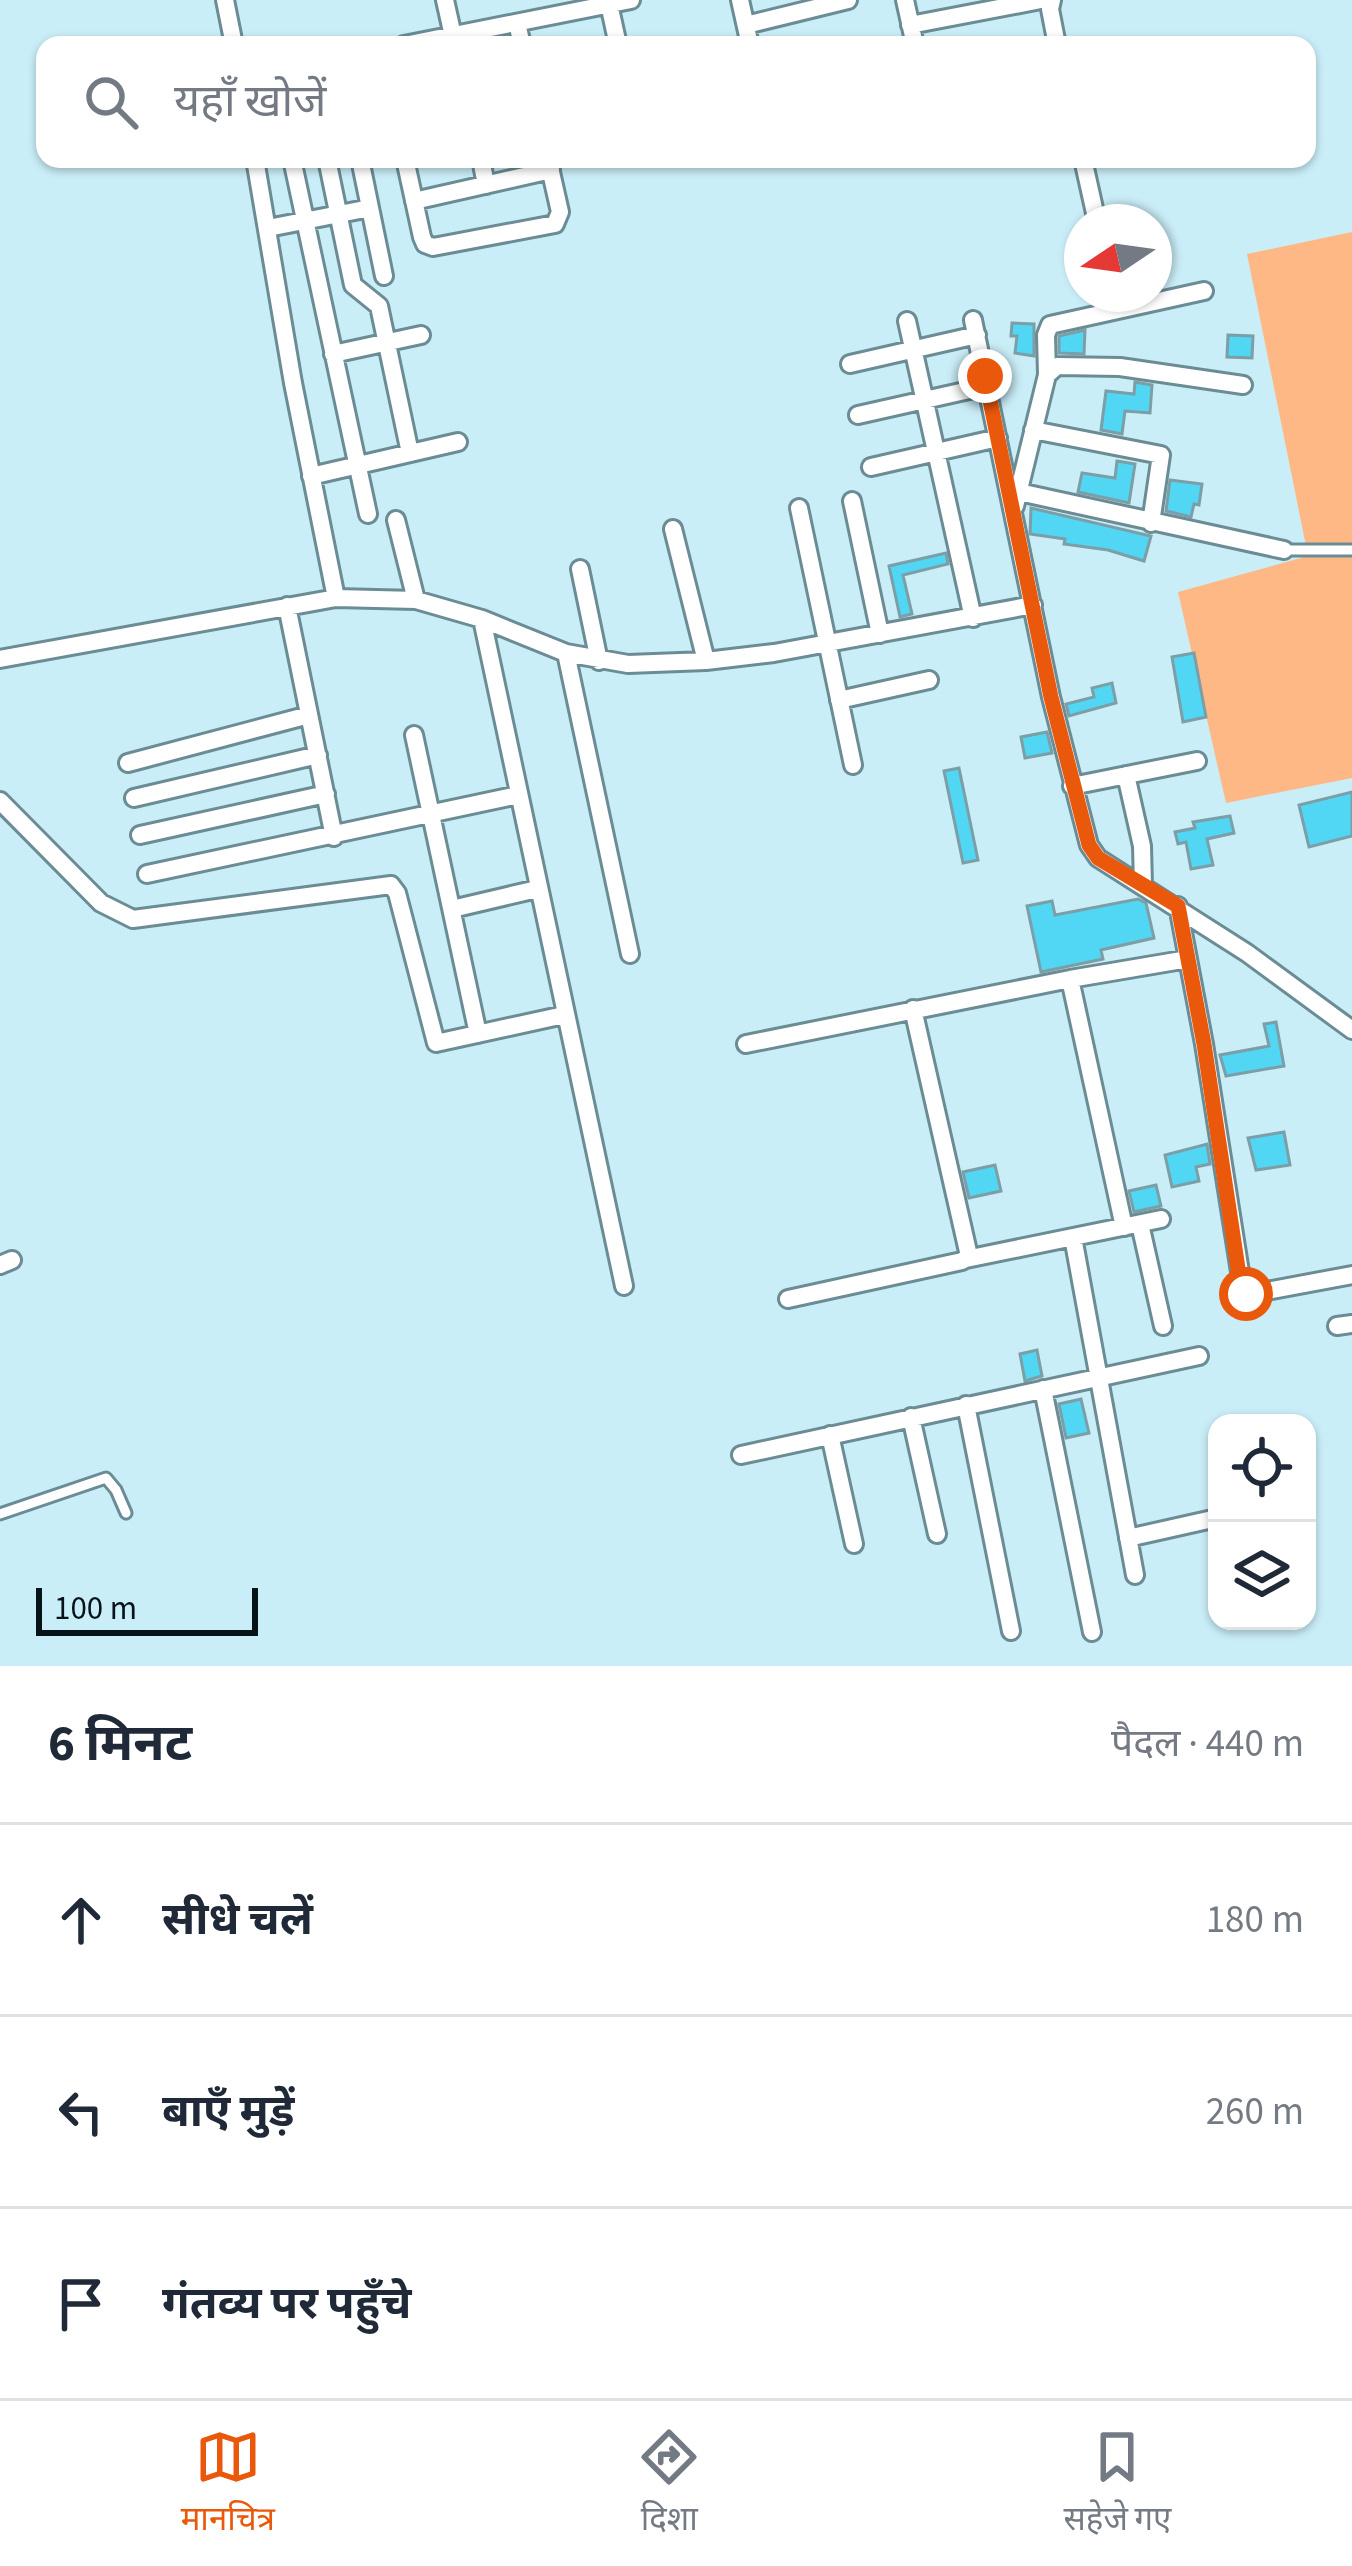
<!DOCTYPE html>
<html lang="hi">
<head>
<meta charset="utf-8">
<style>
	:root { --surface:#fff; --page:#f6f6f7; --text:#1f2937; --muted:#747a83; --line:#e0e1e3; --accent:#ea580c }
	body { margin:0; font-family:"Source Sans 3","Noto Sans Devanagari",sans-serif; background:var(--page); color:var(--text) }
	.controls { position:absolute; right:36px; bottom:36px; display:grid; overflow:hidden; border-radius:24px; box-shadow:0 3px 9px #0004 }
	.controls button { width:108px; height:108px; display:grid; place-items:center; padding:0; border:0; border-bottom:3px solid var(--line); background:var(--surface); color:var(--text); font:60px sans-serif }
	.compass { position:absolute; left:1064px; top:204px; width:108px; height:108px; border-radius:50%; background:var(--surface); box-shadow:0 3px 9px #0004; rotate:257deg }
	.scale { position:absolute; left:36px; bottom:30px; width:222px; box-sizing:border-box; padding-left:12px; border:6px solid #071417; border-top:0; font-size:33px; line-height:42px; white-space:nowrap; color:#071417; -webkit-text-stroke:9px #caeef8; paint-order:stroke }
	.stop { position:absolute; width:36px; height:36px; margin:-27px; border:9px solid #ea580c; border-radius:50%; background:#fff }
	.stop.end { background:#ea580c; border-color:#fff; box-shadow:0 3px 12px #0008 }
	.list { margin:0; padding:0; list-style:none }
	h2 { display:flex; justify-content:space-between; align-items:center; height:156px; margin:0; padding:0 48px; font-size:51px }
	h2 small { font-size:39px; font-weight:400; color:var(--muted) }
	.list li { display:grid; grid-template-columns:78px 1fr auto; gap:36px; align-items:center; box-sizing:border-box; height:192px; padding:0 48px; border-top:3px solid var(--line) }
	.list b { display:block; font-size:45px; white-space:nowrap }
	.list em { font-size:39px; font-style:normal; color:var(--muted) }
	.icon { flex:none; width:66px; height:66px; fill:none; stroke:currentColor; stroke-width:2; stroke-linecap:round; stroke-linejoin:round }
	.map { position:relative; flex:none; width:1352px; height:1666px; overflow:hidden }
	.search { position:absolute; background:var(--surface); box-shadow:0 3px 9px #0004; left:36px; right:36px; top:36px; height:132px; display:flex; align-items:center; gap:30px; box-sizing:border-box; padding:0 42px; border-radius:24px; color:var(--muted); font-size:45px }
	.sheet { height:732px; background:var(--surface) }
	nav { display:flex; justify-content:space-around; align-items:center; box-sizing:border-box; height:168px; border-top:3px solid var(--line); background:var(--surface); font-size:33px; color:var(--muted) }
	nav a { display:grid; justify-items:center; gap:6px }
	nav .on { color:var(--accent) }
	.map>svg:first-child { display:block }
</style>
</head>
<body>
<div class="map">
<svg width="1352" height="1666" viewBox="0 0 1352 1666">
	<rect width="100%" height="100%" fill="#caeef8"/>
	<!-- green -->
	<path fill="#feb885" d="M1352,232V778L1226,803L1178,592L1308,556L1247,254Z"/>
	<!-- building -->
	<path fill="#51d6f3" stroke="#7c9ea7" stroke-width="3" d="M1012,323L1034,324V356L1015,353L1017,336H1011Z
		M1085,330L1084,354L1059,353V336Z
		M1228,335L1253,336L1252,358L1227,357Z
		M1135,382L1152,385L1150,413L1125,411L1122,434L1101,430L1106,391L1134,394Z
		M1117,461L1135,464L1129,503L1078,492L1082,473L1115,478Z
		M1170,480L1202,484L1199,505L1194,504L1191,517L1166,511Z
		M1031,508L1151,536L1144,561L1108,550L1064,544L1065,539L1030,534Z
		M946,553L948,564L903,575L912,614L900,617L889,566Z
		M1194,653L1206,717L1183,722L1172,657Z
		M1112,683L1116,703L1069,716L1066,704L1094,697L1092,688Z
		M1047,732L1052,753L1025,758L1021,737Z
		M959,768L978,860L963,863L944,771Z
		M1352,792V836L1309,847L1299,805Z
		M1230,816L1234,833L1207,839L1213,865L1191,869L1186,842L1178,844L1175,832L1195,828L1193,822Z
		M1138,899L1146,903L1154,938L1101,950L1103,959L1041,972L1027,906L1052,901L1055,915Z
		M1276,1022L1284,1066L1226,1076L1220,1055L1269,1046L1264,1024Z
		M1284,1132L1290,1165L1256,1170L1248,1138Z
		M1207,1144L1210,1164L1196,1167L1199,1181L1172,1187L1165,1155Z
		M995,1165L1001,1191L969,1198L963,1172Z
		M1156,1185L1161,1206L1134,1212L1129,1191Z
		M1037,1350L1042,1376L1025,1381L1020,1354Z
		M1081,1399L1089,1433L1066,1438L1059,1404Z"/>
	<g fill="none" stroke-linecap="round" stroke-linejoin="round">
		<defs>
			<path id="service" d="M1284,550H1352
				M0,1514L106,1478L116,1490L126,1513"/>
			<path id="minor" d="M225,0L234,45
				M445,0L455,45
				M740,0L750,45
				M905,0L915,45
				M1052,0L1050,9L1057,45
				M609,4L618,45
				M517,23L522,45
				M746,25L848,0
				M910,25L1041,0
				M404,45L631,0
				M255,159L293,383L336,598
				M292,159L368,514
				M327,159L353,285L379,306L410,453
				M360,159L384,276
				M405,159L422,237L425,244L433,247L555,224L560,212L548,159
				M481,159L486,185
				M1083,159L1097,222
				M414,201L551,170
				M268,228L370,208
				M973,320L1051,697L1089,845L1098,858L1247,953L1352,1030
				M907,321L973,618
				M333,354L421,335
				M850,364L977,335
				M1047,375L1046,335L1050,325L1204,291
				M858,415L987,386
				M1033,430L1161,455L1151,523
				M871,467L998,438
				M311,476L458,442
				M1019,492L1284,550
				M852,501L880,634
				M1015,506L1047,375L1057,366L1120,367L1243,385
				M799,508L853,765
				M396,520L416,600
				M673,529L706,661
				M580,569L599,661
				M287,606L334,837
				M482,619L624,1286
				M566,653L630,954
				M0,659L336,598L416,600L482,619L566,653L628,664L706,661L774,653L1033,605
				M839,700L929,680
				M414,735L478,1034
				M128,763L309,715
				M1126,775L1142,846L1143,885
				M1072,786L1197,761
				M134,798L318,755
				M0,801L101,903L133,919L391,885L397,893L436,1043L564,1015
				M140,835L326,794
				M147,874L518,795
				M1178,906L1204,1044L1243,1291L1251,1294L1352,1275
				M452,909L537,889
				M1070,979L1124,1227
				M746,1044L1070,979L1188,959
				M1140,1224L1163,1326
				M1073,1237L1135,1575
				M966,1259L1161,1219
				M0,1265L12,1260
				M788,1299L962,1261L969,1256L913,1009
				M1337,1326L1352,1324
				M1043,1389L1092,1632
				M966,1405L1011,1631
				M911,1417L937,1534
				M830,1435L854,1544
				M741,1455L1199,1356
				M1128,1538L1217,1518"/>
		</defs>
		<!-- service casing -->
		<use href="#service" stroke="#6b8c95" stroke-width="15"/>
		<!-- minor casing -->
		<use href="#minor" stroke="#6b8c95" stroke-width="22"/>
		<!-- service -->
		<use href="#service" stroke="#fff" stroke-width="9"/>
		<!-- minor -->
		<use href="#minor" stroke="#fff" stroke-width="16"/>
	</g>
	<g fill="none" stroke-linecap="round" stroke-linejoin="round">
		<!-- route -->
		<path stroke="#ea580c" stroke-width="15" d="M985,376L1051,697L1089,845L1098,858L1178,906L1204,1044L1241,1288L1246,1294"/>
	</g>
</svg>
<div class="controls">
<button><svg class="icon" aria-label="locate" viewBox="0 0 24 24"><circle cx="12" cy="12" r="6"/><path d="M12 2v4M12 18v4M2 12h4M18 12h4"/></svg></button>
<button><svg class="icon" aria-label="layers" viewBox="0 0 24 24"><path d="M12 4l9 5-9 5-9-5zM3 14l9 5 9-5"/></svg></button>
</div>
<svg class="compass" viewBox="-18 -18 36 36"><path d="M0-13l5 13h-10z" fill="#e53935"/><path d="M0 13l5-13h-10z" fill="#747a83"/></svg>
<div class="scale">100 m</div>
<div class="stop" style="left:1246px;top:1294px"></div>
<div class="stop end" style="left:985px;top:376px"></div>
<div class="search"><svg class="icon" aria-label="search" viewBox="0 0 24 24"><circle cx="10" cy="10" r="6"/><path d="M15 15l6 6"/></svg>यहाँ खोजें</div>
</div>
<section class="sheet">
<h2>6 मिनट<small>पैदल · 440 m</small></h2>
<ul class="list">
<li><svg class="icon" aria-label="ahead" viewBox="0 0 24 24"><path d="M12 20V5M6 11l6-6 6 6"/></svg><div><b>सीधे चलें</b></div><em>180 m</em></li>
<li><svg class="icon" aria-label="left" viewBox="0 0 24 24"><path d="M17 20v-9H6M10 6l-5 5 5 5"/></svg><div><b>बाएँ मुड़ें</b></div><em>260 m</em></li>
<li><svg class="icon" aria-label="arrive" viewBox="0 0 24 24"><path d="M6 21V4h12l-3 4 3 4H6"/></svg><div><b>गंतव्य पर पहुँचे</b></div></li>
</ul>
</section>
<nav>
<a class="on"><svg class="icon" aria-label="map" viewBox="0 0 24 24"><path d="M3 6l6-2 6 2 6-2v14l-6 2-6-2-6 2zM9 4v14M15 6v14"/></svg>मानचित्र</a>
<a><svg class="icon" aria-label="directions" viewBox="0 0 24 24"><path d="M12 3l9 9-9 9-9-9zM9 14v-3h6M13 9l2 2-2 2"/></svg>दिशा</a>
<a><svg class="icon" aria-label="saved" viewBox="0 0 24 24"><path d="M7 4h10v16l-5-4-5 4z"/></svg>सहेजे गए</a>
</nav>
</body>
</html>
